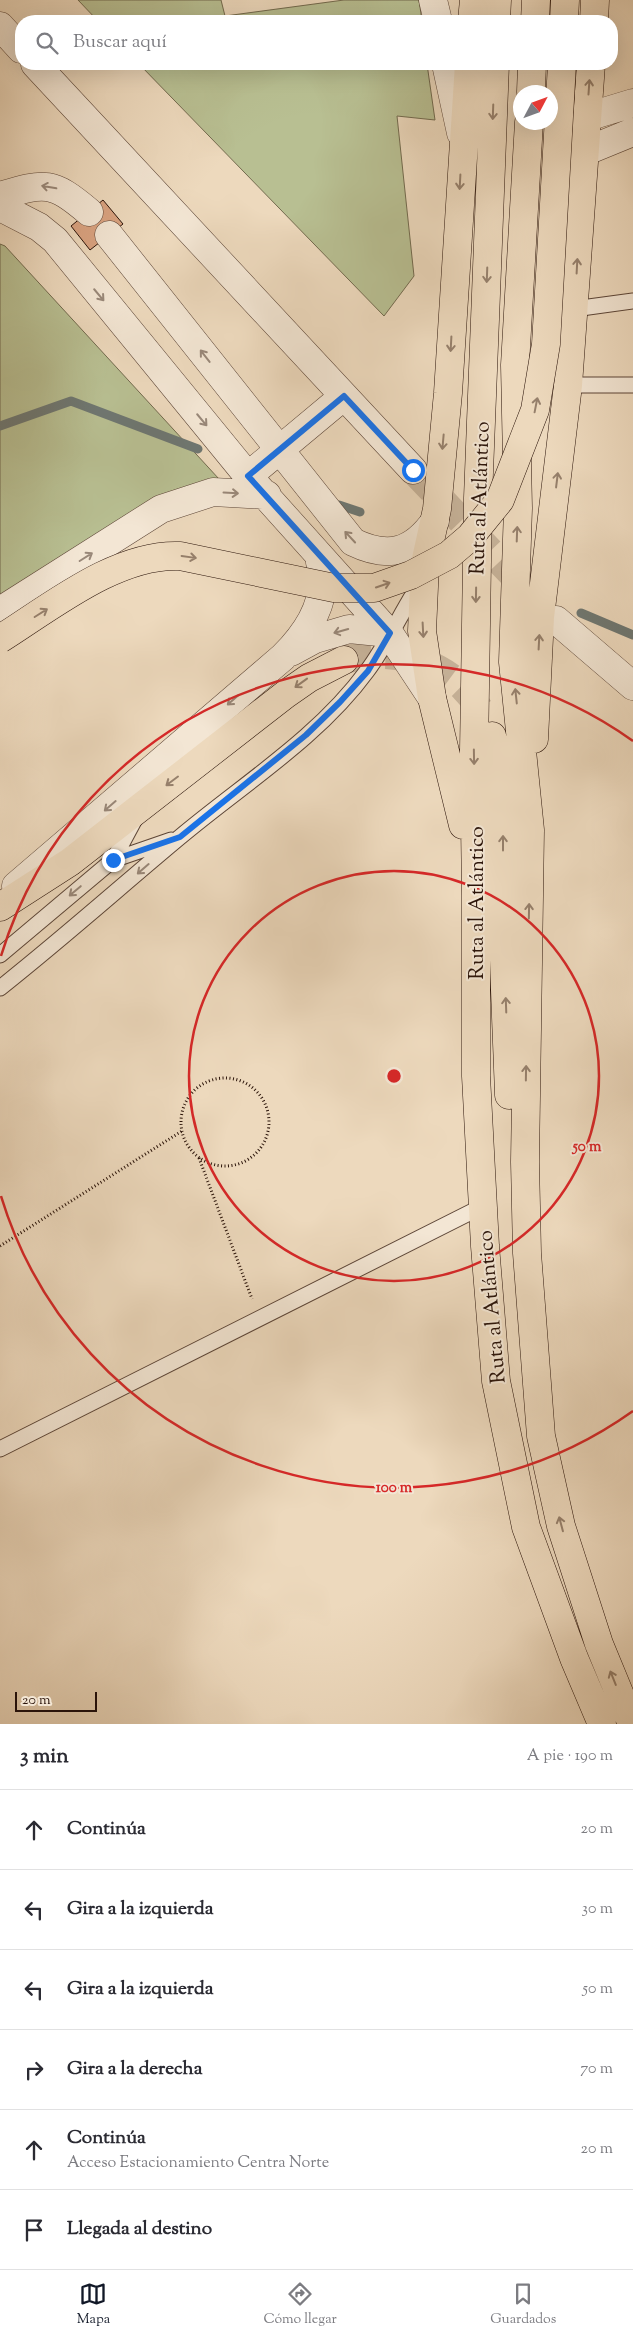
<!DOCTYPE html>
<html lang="es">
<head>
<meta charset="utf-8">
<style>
	:root { --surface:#fff; --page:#f7f7f7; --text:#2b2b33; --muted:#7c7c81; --line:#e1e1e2; --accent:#111827 }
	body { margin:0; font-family:"Sorts Mill Goudy",serif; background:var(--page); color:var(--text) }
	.compass { position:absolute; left:513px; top:85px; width:45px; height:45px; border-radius:50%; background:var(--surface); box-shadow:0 5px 20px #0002; rotate:49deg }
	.scale { position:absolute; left:15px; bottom:12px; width:82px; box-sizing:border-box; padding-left:5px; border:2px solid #2b140a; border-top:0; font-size:14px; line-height:18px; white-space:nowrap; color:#2b140a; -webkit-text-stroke:4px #f3e6d4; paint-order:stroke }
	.stop { position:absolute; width:15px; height:15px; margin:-11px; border:4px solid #1a73e8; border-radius:50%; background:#fff }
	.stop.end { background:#1a73e8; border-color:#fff; box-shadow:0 1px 5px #0008 }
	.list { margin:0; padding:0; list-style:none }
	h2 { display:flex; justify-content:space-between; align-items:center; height:65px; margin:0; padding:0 20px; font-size:21px }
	h2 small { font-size:16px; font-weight:400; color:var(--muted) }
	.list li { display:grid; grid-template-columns:32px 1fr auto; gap:15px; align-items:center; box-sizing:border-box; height:80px; padding:0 20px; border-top:1px solid var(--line) }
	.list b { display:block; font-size:19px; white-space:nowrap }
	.list p { margin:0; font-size:16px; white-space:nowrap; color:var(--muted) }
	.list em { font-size:16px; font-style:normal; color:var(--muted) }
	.icon { flex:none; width:28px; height:28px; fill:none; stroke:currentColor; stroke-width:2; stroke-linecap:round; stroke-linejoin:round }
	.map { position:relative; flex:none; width:633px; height:1724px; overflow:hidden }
	.search { position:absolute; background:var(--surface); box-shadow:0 5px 20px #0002; left:15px; right:15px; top:15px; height:55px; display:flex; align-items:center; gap:12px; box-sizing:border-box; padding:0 18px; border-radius:20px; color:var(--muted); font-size:19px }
	.sheet { height:545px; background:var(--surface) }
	nav { display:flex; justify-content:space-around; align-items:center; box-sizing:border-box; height:70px; border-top:1px solid var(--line); background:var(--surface); font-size:14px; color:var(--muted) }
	nav a { display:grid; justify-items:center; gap:2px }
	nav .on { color:var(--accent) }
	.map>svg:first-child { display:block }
</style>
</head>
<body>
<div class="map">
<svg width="633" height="1724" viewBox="0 0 633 1724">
	<rect width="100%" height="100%" fill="#edd9bd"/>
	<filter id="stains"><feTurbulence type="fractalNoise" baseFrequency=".004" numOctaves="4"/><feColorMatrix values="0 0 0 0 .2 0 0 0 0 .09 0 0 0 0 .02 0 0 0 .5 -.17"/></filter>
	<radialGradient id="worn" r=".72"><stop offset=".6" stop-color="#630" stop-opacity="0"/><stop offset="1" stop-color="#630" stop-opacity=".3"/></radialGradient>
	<!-- green -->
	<path fill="#b8bf92" stroke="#726a4e" d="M78,0H221L225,16L344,0H419L422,21H98Z
		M139,64H427L435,120L397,116L414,276L384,316Z
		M0,244L5,246L219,479L0,597Z"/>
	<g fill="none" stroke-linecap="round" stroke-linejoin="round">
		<!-- stream -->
		<path stroke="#6e7772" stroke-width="9" d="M0,426L71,401L198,449
			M339,505L360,512
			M581,613L633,635"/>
	</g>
	<!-- building -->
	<path fill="#d9a381" stroke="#2b140a" d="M103,200L123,224L90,250L71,226Z"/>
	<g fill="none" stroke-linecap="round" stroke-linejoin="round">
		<!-- minor-tunnel -->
		<path stroke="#c6b299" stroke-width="28" stroke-dasharray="28 14" stroke-linecap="butt" d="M413,470L529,592"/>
		<!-- trunk-tunnel -->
		<path stroke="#c6b299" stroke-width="28" stroke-dasharray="28 14" stroke-linecap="butt" d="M344,660C397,645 458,663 483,716"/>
		<defs>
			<path id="service" d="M574,309L633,301
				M568,385H633
				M113,860L135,819
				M0,955L113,860L171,840
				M0,988C62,939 120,887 180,837C243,784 318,738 367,671C385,647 398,619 414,593L418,582
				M0,1449L483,1206"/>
			<path id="minor" d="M433,0L438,21
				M0,26L21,49
				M35,64L413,470
				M446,64L461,133
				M587,117L633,103
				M584,152L633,132
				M0,196C46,182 52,181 89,212
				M0,207L39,227L55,240L248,476L389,633L432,698
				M109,235L353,542C388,559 412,553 435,521
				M248,476L344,396
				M0,611L161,509L213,492L267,495
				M556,620L633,686
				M291,652L315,639L349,629L389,633
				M16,886L283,657C308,632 330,598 320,562"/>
			<path id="trunk" d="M472,21L474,0
				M496,21L497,0
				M535,21L536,0
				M564,21L565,0
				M594,21L595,0
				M495,64L478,498L474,751L476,895V1076L485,1246L496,1381L526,1527L574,1658L602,1724
				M531,92L532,64
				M529,122L515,365L518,508L513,662L530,830L525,1162L527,1253L541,1436L561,1526L599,1644L632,1724
				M492,736C507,797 502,858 503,920C504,978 507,1037 509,1095
				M534,739L540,617L568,385L591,64
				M463,825L432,698L422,631L425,564L437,509L448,393L469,64
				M0,907L70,862L286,694L309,678L344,660"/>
		</defs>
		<!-- service casing -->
		<use href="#service" stroke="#5c4537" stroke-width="17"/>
		<!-- minor casing -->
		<use href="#minor" stroke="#5c4537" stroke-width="29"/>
		<!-- trunk casing -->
		<use href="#trunk" stroke="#2b140a" stroke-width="29"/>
		<!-- path -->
		<path stroke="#2b140a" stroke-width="3" stroke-dasharray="1 2.5" stroke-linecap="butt" d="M181 1122a44 44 0 1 1 88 0a44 44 0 1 1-88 0Z
			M199,1158L252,1299
			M0,1246L182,1131"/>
		<!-- service -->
		<use href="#service" stroke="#f3e6d4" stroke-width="15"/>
		<!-- minor -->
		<use href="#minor" stroke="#f3e6d4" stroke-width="28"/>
		<!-- trunk -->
		<use href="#trunk" stroke="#edd9bd" stroke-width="28"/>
		<defs>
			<path id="trunk-bridge" d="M0,639C51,607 117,553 180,556L334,588H374L411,575L449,555L470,537L500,500L535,410L546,344L562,64"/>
		</defs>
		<!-- trunk-bridge casing -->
		<use href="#trunk-bridge" stroke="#2b140a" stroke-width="29" stroke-linecap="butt"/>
		<!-- trunk-bridge -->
		<use href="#trunk-bridge" stroke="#edd9bd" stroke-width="28"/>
	</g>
	<!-- one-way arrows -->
	<defs><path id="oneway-shaft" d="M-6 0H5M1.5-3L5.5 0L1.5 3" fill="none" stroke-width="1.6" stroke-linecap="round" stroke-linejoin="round" transform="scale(1.25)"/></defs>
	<g stroke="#96806c">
		<use href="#oneway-shaft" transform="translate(589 87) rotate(-86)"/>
		<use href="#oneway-shaft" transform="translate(493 112) rotate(92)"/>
		<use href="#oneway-shaft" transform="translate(460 182) rotate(93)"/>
		<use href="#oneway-shaft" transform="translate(577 266) rotate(-87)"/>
		<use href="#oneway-shaft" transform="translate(487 275) rotate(92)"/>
		<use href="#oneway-shaft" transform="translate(451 344) rotate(93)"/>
		<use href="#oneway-shaft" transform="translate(536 405) rotate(-79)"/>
		<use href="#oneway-shaft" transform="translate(443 442) rotate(95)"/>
		<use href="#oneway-shaft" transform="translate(557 480) rotate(-83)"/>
		<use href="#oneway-shaft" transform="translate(517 534) rotate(-88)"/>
		<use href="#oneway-shaft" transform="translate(189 557) rotate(8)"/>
		<use href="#oneway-shaft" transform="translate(383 585) rotate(-19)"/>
		<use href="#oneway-shaft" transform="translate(476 595) rotate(91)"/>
		<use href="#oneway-shaft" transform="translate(41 613) rotate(-32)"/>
		<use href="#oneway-shaft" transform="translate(423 630) rotate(87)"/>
		<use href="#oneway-shaft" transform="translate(539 642) rotate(-87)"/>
		<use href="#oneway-shaft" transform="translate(301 683) rotate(144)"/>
		<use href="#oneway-shaft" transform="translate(516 696) rotate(-96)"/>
		<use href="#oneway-shaft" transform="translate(474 757) rotate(89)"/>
		<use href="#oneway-shaft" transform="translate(172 781) rotate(143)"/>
		<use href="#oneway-shaft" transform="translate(503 843) rotate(-90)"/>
		<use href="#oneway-shaft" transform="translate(529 911) rotate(-89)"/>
		<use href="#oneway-shaft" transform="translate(506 1005) rotate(-92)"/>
		<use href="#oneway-shaft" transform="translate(526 1073) rotate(-89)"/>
		<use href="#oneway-shaft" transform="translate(561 1524) rotate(-105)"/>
		<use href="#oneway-shaft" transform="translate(613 1678) rotate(-112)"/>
	</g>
	<g stroke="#998879">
		<use href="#oneway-shaft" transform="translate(49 187) rotate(-170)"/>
		<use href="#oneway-shaft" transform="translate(99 295) rotate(50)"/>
		<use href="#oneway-shaft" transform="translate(205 356) rotate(-128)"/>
		<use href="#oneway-shaft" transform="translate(202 420) rotate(50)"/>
		<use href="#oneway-shaft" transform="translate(231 493) rotate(3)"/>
		<use href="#oneway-shaft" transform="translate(350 537) rotate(-133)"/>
		<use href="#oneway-shaft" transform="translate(86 557) rotate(-32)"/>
		<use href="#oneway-shaft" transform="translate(341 631) rotate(164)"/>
		<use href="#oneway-shaft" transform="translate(233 700) rotate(139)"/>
		<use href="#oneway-shaft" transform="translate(110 806) rotate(139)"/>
		<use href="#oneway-shaft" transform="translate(143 869) rotate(139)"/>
		<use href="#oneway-shaft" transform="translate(75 891) rotate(140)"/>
	</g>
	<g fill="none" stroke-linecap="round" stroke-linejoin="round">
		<!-- route -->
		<path stroke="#1a73e8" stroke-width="6" d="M113,860L180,837L306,735L340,702L368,671L390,633L248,476L344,396L413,470"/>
	</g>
	<!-- distance rings -->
	<g fill="none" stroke="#d62828" stroke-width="2.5">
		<circle cx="394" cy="1076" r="205"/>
		<path d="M633 1411A411 411 0 0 1 1 1196M1 956A411 411 0 0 1 633 741"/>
	</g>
	<g text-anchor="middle" stroke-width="4" stroke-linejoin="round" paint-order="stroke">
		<!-- street labels -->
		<g font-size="21" fill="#2b140a" stroke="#f3e6d4">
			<text transform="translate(479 498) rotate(-88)" y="7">Ruta al Atlántico</text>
			<text transform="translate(476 903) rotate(-90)" y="7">Ruta al Atlántico</text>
			<text transform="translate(491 1307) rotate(-95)" y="7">Ruta al Atlántico</text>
		</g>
	</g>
	<circle cx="394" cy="1076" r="8" fill="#d62828" stroke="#f3e6d4" stroke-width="2.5"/>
	<g font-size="15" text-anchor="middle" font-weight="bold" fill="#d62828" stroke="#f3e6d4" stroke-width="4" stroke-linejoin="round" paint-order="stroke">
		<text x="587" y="1151">50 m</text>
		<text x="394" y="1492">100 m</text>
	</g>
	<rect width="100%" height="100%" filter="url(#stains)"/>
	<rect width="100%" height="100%" fill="url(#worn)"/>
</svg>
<svg class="compass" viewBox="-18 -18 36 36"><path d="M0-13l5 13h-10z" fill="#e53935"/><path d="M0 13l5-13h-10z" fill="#7c7c81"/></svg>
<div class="scale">20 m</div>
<div class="stop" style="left:413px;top:470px"></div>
<div class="stop end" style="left:113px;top:860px"></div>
<div class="search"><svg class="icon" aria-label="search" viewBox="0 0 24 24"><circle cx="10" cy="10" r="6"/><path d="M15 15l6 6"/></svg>Buscar aquí</div>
</div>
<section class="sheet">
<h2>3 min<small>A pie · 190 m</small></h2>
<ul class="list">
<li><svg class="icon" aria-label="ahead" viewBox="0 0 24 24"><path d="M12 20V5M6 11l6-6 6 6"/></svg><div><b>Continúa</b></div><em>20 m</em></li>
<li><svg class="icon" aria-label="left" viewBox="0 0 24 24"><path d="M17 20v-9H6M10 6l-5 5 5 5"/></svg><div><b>Gira a la izquierda</b></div><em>30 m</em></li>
<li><svg class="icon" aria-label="left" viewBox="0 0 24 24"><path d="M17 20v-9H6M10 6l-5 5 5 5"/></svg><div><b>Gira a la izquierda</b></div><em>50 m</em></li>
<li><svg class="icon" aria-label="right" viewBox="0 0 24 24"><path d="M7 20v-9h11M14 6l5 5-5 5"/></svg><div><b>Gira a la derecha</b></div><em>70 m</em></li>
<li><svg class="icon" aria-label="ahead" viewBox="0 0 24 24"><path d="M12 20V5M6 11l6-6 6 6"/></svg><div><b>Continúa</b><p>Acceso Estacionamiento Centra Norte</p></div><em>20 m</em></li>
<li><svg class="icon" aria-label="arrive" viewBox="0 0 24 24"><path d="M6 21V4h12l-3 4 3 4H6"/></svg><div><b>Llegada al destino</b></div></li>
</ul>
</section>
<nav>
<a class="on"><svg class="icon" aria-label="map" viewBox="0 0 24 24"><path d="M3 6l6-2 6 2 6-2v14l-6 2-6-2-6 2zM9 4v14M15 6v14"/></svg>Mapa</a>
<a><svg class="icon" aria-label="directions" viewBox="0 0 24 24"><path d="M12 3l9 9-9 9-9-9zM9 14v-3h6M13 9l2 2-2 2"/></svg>Cómo llegar</a>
<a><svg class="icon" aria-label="saved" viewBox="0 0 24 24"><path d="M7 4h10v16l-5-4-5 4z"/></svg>Guardados</a>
</nav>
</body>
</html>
